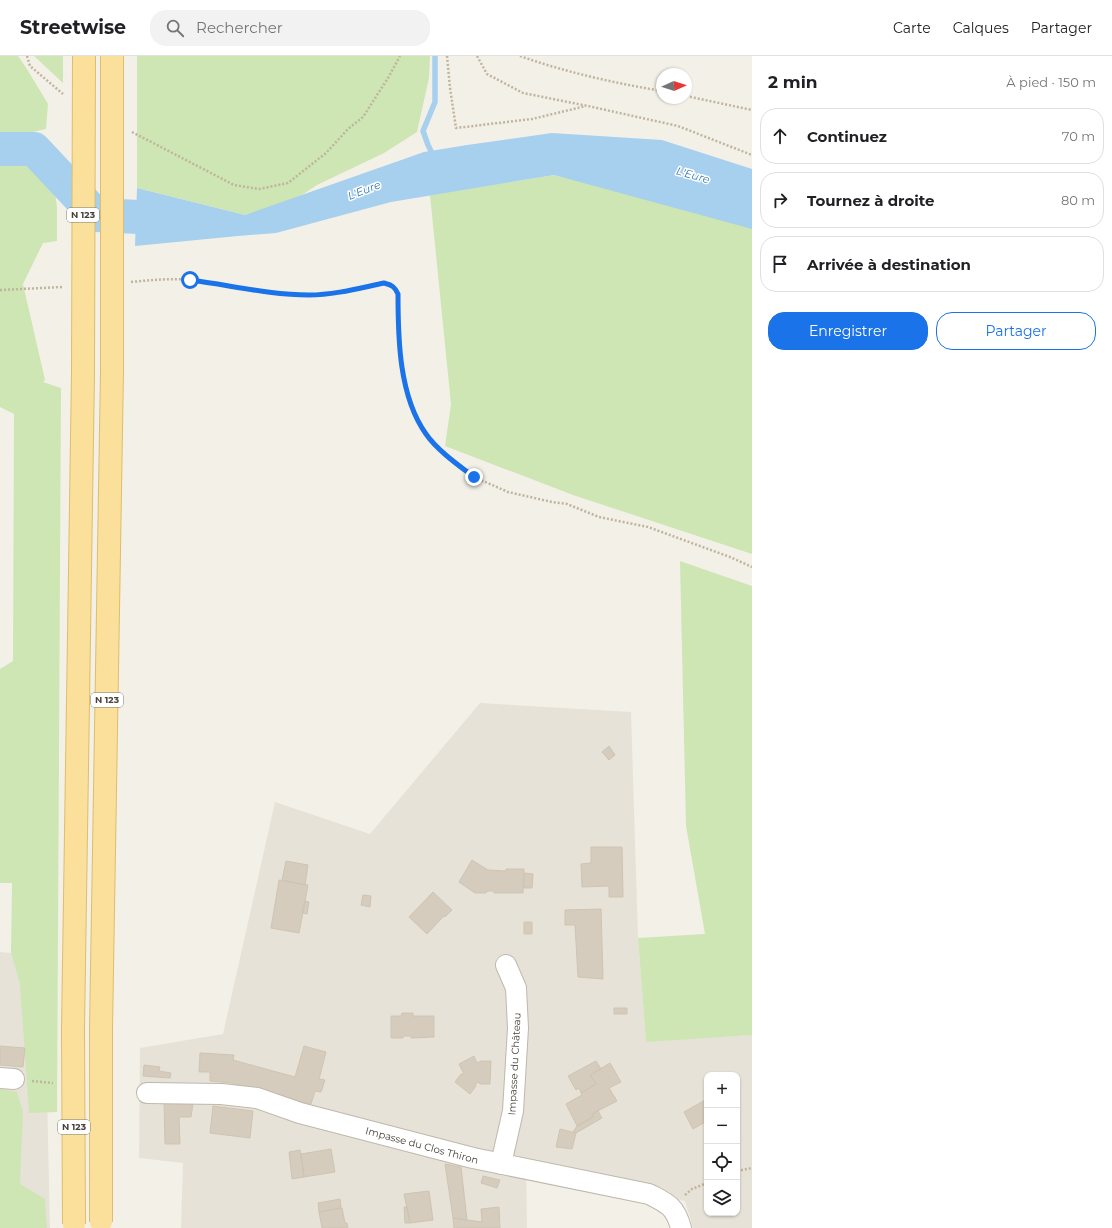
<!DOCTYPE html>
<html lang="fr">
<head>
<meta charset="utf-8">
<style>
	:root { --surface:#fff; --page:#f2f2f2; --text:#202124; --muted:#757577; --line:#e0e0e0; --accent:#1a73e8 }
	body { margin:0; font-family:Montserrat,sans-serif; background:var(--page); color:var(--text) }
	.controls { position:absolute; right:12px; bottom:12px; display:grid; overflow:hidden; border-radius:8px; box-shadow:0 1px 3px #0004 }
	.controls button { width:36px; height:36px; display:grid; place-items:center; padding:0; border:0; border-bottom:1px solid var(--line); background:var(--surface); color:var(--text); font:20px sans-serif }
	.compass { position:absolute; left:656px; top:12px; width:36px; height:36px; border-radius:50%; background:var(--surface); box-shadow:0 1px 3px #0004; rotate:87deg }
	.stop { position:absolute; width:12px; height:12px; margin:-9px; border:3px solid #1a73e8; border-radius:50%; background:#fff }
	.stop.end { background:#1a73e8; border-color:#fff; box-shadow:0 1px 4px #0008 }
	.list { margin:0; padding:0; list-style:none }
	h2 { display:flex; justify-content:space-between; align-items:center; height:52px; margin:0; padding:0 16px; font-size:17px }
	h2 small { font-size:13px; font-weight:400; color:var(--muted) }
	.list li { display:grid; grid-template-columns:26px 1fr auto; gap:12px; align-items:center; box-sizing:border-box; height:56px; margin:0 8px 8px; padding:0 8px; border:1px solid var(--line); border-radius:16px }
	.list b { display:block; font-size:15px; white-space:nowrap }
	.list em { font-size:13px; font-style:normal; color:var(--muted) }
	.actions { display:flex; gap:8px; padding:12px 16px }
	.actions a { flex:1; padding:9px 0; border:1px solid var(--accent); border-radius:16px; text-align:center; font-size:14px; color:var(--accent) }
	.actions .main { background:var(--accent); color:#fff }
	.icon { flex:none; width:22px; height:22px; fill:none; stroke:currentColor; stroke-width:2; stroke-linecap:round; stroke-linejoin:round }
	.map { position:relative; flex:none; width:752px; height:1172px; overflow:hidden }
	header { display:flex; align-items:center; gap:24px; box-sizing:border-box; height:56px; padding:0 20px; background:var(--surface); border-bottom:1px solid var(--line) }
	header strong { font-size:19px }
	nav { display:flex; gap:22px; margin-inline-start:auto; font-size:14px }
	.search { width:280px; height:36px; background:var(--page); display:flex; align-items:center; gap:10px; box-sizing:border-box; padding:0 14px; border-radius:16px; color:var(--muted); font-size:15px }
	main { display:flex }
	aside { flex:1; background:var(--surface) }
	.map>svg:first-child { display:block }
</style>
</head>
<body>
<header>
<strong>Streetwise</strong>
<div class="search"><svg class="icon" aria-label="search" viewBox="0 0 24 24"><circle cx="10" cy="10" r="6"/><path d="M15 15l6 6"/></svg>Rechercher</div>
<nav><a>Carte</a><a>Calques</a><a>Partager</a></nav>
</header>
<main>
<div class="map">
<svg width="752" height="1172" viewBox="0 0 752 1172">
	<rect width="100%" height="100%" fill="#f3f0e8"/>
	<!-- residential -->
	<path fill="#e7e2d7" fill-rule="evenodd" d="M480,647L631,656L638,882L646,985L752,979V1172H693L685,1145L526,1109L527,1172H181L183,1107L139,1102L140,992L223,978L275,746L370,778ZM707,1019H737V1157H707Z
		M0,896L44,900L50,1172H0Z"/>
	<!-- green -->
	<path fill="#cee6b3" d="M0,0H18L27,13L48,48L46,73L5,82L0,81Z
		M34,0H63V27Z
		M137,0H430L429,22L417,76L384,97L317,129L290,147L245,159L137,132Z
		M0,101H30L54,127L57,152V185L43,187L23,228L45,324L43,326L61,332L57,1056L29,1057L20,928L11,896L12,827H0V613L13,605L14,358L0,351Z
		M554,119L752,168V498L573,439L445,390L451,348L430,139Z
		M680,505L752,530V979L646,986L638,882L705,878L686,770Z
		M0,1033L17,1036L23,1056L20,1128L45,1143L47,1172H0Z"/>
	<!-- water -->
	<path fill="#a7d0ee" d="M552,77L662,84L752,113V173L554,119L391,146L276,177L238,180L135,190L137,132L245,159L424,96L467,89Z"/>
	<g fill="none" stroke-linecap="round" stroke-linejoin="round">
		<!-- stream -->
		<path stroke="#a7d0ee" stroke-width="5.5" d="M434,101L428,89L423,75L435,46V0"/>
		<!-- river -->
		<path stroke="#a7d0ee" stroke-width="34" d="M0,93H34L96,159L183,163"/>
	</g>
	<!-- building -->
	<path fill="#d5ccbe" stroke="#cfc4b2" d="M609,690L615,699L609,704L602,696Z
		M591,791H622L623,841H609V830L582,831L581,808L591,807Z
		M472,804L488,814L506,815V813H524L523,837H494V835H487L486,837H475L459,826Z
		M286,805L308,809L305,829L282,824Z
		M524,817L533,818L532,832H524Z
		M279,824L308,829L299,877L271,872Z
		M433,836L452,854L445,861L444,860L427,878L409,861Z
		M363,839L371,840L370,851L361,849Z
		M305,845L309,846L307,858L302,857Z
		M601,853L603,923L578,921L575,869H565V854Z
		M524,866H532V878H524Z
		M614,952H627V958H614Z
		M402,957H413V960H434V981L411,982V980H403V982H391V960H401Z
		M0,990L25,992L23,1011L0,1009Z
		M304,990L326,996L319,1023L325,1024L321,1036L315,1035L311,1048L232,1027L210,1025V1016H199L200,997L234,999L233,1004L295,1021Z
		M474,1000L477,1007L481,1005H491L490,1028H480L479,1026L475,1028L476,1030L470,1038L455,1026L461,1018H464L459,1008Z
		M596,1005L601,1013L590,1019L596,1028L581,1037L579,1032L576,1034L568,1020Z
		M610,1007L621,1026L609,1032L617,1045L592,1058L593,1061L577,1070L566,1048L582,1039L581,1037L596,1028L590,1019Z
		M144,1009L160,1011L159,1015L171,1017L170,1022L143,1020Z
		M707,1043V1065L693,1073L684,1056Z
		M164,1045L193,1048L191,1061H179L180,1088H165Z
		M213,1050L253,1055L250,1082L210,1077Z
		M598,1055L602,1062L576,1077L573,1076L577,1070L593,1061L592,1058Z
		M560,1073L576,1077L572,1093L556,1091Z
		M331,1093L335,1116L304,1121L301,1098Z
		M300,1094L304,1121L292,1123L289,1096Z
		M445,1108L461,1111L467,1164L453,1162Z
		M483,1120L500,1124L497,1132L481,1127Z
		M429,1135L433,1164L410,1167L404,1138Z
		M340,1143L341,1152L319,1156L318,1147Z
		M404,1151H407L410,1167H405Z
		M499,1151L500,1172H454L453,1162L482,1166L481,1153Z
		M342,1152L345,1167H347L348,1172H322L319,1156Z"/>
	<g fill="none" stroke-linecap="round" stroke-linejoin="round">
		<defs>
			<path id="street" d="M0,1022L14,1023
				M147,1037L221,1038L257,1042L300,1057L473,1102L649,1138C668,1148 675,1150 681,1172
				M501,1108L513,1055L518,972L516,932L506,909"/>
			<path id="primary" d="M101,973L112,315
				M73,974L83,317"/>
		</defs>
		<!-- street casing -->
		<use href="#street" stroke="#bfb8ab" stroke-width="22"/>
		<!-- primary casing -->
		<use href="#primary" stroke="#dfbd6a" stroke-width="24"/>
		<!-- path -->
		<path stroke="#c0b49d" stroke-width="2.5" stroke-dasharray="2 2" stroke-linecap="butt" d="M27,0L30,10L63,38
			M447,0L450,32L456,72L532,63L586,50
			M477,0L487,18L523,37L588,50L678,70L752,99
			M520,0C565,16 614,27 662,35
			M686,40L752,54
			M132,76L234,129L259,133L288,127L326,97L348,73L363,61L388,22L400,0
			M131,226C152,224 171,222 192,224C231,229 270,239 309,239C334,239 360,232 384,227C392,229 396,231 398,238V278L402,312L408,337L416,362L426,379L450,402L474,421L508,436L552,446L567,448L599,461L648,471L730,501L752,511
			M0,234L63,231
			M32,1025L53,1027
			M737,1115L752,1112
			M685,1139L692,1133L707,1127"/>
		<!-- street -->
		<use href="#street" stroke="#fff" stroke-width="20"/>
		<!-- primary -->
		<use href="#primary" stroke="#fae09b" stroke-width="22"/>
		<defs>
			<path id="primary-bridge" d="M112,0V315
				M83,317L84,0
				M101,973V1166
				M73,974L74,1168"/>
		</defs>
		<!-- primary-bridge casing -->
		<use href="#primary-bridge" stroke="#dfbd6a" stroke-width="24" stroke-linecap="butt"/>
		<!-- primary-bridge -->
		<use href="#primary-bridge" stroke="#fae09b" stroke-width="22"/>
	</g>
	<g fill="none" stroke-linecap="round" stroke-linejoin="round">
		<!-- route -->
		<path stroke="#1a73e8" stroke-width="5" d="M190,224C230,229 269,239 309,239C334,239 360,232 384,227C392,229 395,231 398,238C398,283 399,340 426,378C437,394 458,409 474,421"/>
	</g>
	<g text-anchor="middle" stroke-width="3" stroke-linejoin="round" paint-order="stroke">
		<!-- shield labels -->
		<g fill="#fff" stroke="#7e7a73" stroke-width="1">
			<rect x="67" y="152" width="32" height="14" rx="3"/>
			<rect x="91" y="637" width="32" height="14" rx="3"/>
			<rect x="58" y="1064" width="32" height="14" rx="3"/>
		</g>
		<g font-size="9" font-weight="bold" fill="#474137">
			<text x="83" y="162">N 123</text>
			<text x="107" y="647">N 123</text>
			<text x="74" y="1074">N 123</text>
		</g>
		<!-- street labels -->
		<g font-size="10" fill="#474137" stroke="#fff">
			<text transform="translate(514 1008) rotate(-87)" y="4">Impasse du Château</text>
			<text transform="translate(422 1089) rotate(15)" y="4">Impasse du Clos Thiron</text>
		</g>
		<!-- water labels -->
		<g font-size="11" font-style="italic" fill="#347aaf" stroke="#fff">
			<text transform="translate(693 119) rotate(16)" y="4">L'Eure</text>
			<text transform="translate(364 134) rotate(-21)" y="4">L'Eure</text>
		</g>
	</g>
</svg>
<div class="controls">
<button>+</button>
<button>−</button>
<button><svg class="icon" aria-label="locate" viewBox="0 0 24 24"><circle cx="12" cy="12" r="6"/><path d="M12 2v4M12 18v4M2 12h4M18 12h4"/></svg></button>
<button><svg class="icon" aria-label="layers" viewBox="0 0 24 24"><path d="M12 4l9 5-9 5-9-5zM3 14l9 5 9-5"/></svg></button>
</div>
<svg class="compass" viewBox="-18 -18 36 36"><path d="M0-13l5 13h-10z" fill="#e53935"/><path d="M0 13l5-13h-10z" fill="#757577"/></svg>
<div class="stop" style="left:190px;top:224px"></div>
<div class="stop end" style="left:474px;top:421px"></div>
</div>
<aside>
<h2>2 min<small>À pied · 150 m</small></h2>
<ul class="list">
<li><svg class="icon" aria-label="ahead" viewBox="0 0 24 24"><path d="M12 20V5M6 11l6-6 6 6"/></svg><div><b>Continuez</b></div><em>70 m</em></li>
<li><svg class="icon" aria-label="right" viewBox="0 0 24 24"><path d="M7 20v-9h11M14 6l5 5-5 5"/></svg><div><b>Tournez à droite</b></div><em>80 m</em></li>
<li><svg class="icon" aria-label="arrive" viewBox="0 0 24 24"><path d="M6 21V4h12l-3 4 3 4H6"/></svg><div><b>Arrivée à destination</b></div></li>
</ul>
<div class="actions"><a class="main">Enregistrer</a><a>Partager</a></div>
</aside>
</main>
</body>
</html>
